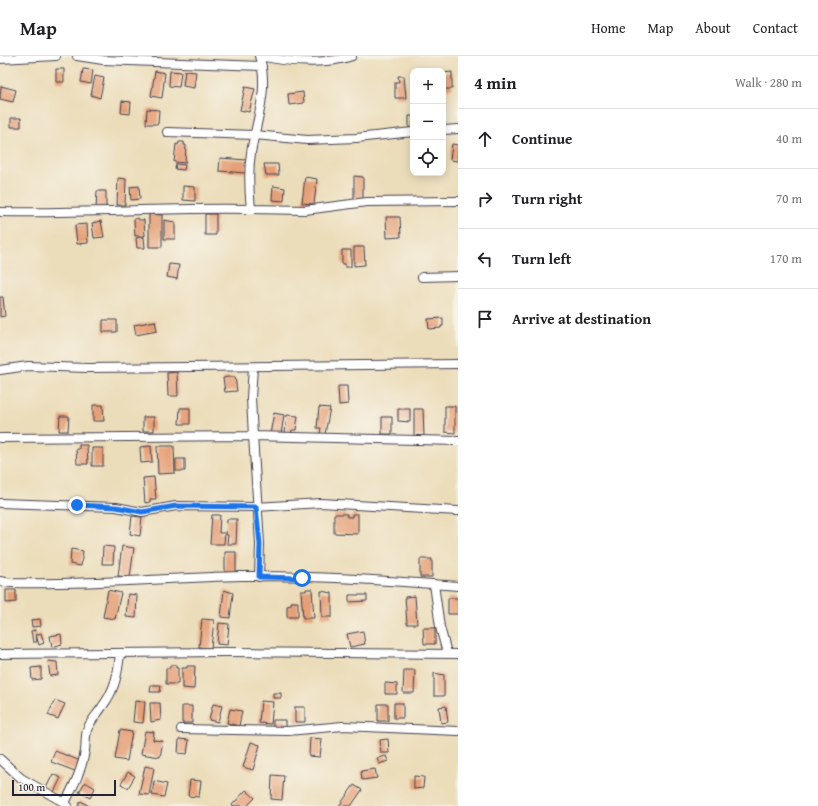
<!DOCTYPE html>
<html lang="en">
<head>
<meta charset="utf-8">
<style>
	:root { --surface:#fff; --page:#f2f2f2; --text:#202124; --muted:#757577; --line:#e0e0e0 }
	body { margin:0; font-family:"Gentium Book Plus",serif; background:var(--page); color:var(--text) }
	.controls { position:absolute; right:12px; top:12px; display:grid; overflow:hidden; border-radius:8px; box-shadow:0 2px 10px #0003 }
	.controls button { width:36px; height:36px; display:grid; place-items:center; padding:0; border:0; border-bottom:1px solid var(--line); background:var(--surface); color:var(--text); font:20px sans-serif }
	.scale { position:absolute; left:12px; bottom:10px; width:104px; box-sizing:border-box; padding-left:4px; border:2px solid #22223b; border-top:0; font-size:11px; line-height:14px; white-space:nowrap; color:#22223b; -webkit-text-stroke:3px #f7f3e8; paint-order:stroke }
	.stop { position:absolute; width:12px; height:12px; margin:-9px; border:3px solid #1a73e8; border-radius:50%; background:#fff }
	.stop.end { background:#1a73e8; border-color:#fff; box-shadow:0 1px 4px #0008 }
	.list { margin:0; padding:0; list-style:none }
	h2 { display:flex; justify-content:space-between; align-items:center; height:52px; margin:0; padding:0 16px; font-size:17px }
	h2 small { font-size:13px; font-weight:400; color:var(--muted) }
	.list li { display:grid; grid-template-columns:26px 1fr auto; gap:12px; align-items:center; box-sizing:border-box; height:60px; padding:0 16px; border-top:1px solid var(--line) }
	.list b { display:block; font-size:15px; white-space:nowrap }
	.list em { font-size:13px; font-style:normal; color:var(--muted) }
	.icon { flex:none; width:22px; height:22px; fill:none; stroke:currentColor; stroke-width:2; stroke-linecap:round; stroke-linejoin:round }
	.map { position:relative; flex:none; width:458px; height:750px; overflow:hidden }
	header { display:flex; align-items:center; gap:24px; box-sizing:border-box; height:56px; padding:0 20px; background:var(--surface); border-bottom:1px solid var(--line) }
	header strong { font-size:19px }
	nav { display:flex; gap:22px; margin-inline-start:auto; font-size:14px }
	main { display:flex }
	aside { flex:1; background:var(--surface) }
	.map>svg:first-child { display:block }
</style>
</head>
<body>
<header>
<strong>Map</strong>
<nav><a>Home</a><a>Map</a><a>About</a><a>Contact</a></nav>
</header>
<main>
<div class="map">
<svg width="458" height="750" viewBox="0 0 458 750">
	<rect width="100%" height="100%" fill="#f7f3e8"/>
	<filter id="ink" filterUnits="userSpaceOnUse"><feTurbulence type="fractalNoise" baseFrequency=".025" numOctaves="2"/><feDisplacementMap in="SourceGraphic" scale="8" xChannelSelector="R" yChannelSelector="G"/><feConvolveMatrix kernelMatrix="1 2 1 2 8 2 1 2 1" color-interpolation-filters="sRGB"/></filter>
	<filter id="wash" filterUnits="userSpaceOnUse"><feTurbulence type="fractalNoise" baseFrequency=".012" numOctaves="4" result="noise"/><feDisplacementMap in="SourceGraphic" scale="16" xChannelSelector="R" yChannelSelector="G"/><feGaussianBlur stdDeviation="0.9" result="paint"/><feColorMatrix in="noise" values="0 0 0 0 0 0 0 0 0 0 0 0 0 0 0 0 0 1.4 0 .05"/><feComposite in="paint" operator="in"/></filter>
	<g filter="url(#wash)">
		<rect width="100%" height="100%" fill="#ecddba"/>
		<g id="blocks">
			<!-- building -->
			<path fill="#e5a078" d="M56,13H64V26H56Z
				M83,13L93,14L91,28L81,26Z
				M155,15L165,17L162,42L151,40Z
				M170,15L181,16L179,31L169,30Z
				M185,15L196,16L194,32L183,30Z
				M452,16V33H443V17Z
				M95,20L104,22L100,42L91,39Z
				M398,20H404L406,42H395V26H399Z
				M1,30L16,34L13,46L0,43Z
				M245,31L255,33L249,56L240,54Z
				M303,36L304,47L289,49L288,38Z
				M122,45L131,46L130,58L121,57Z
				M147,53L159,54L158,68H146Z
				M409,60H413V75H409Z
				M11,62H21V71H11Z
				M179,86H184V89H186L185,107L174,106L176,88L178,89Z
				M452,88L458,89V105L450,104Z
				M220,102L247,104L246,117L219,115Z
				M176,108L185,109L184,114L175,113Z
				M264,108H278L279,119H266Z
				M354,120L363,121V144L354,143Z
				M305,121L317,123L314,148L302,147Z
				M118,122L126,123L125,149H117Z
				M139,130L140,143L131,144L130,131Z
				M183,130L195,131V145L183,144Z
				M273,130L285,132L284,145L272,144Z
				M97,135H106V153H96Z
				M149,158L162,159V191H149Z
				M205,158H216V179H205Z
				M386,161H400L401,181L387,182Z
				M138,162L139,164H144L145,180H135L134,163Z
				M164,164L175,166V183H164Z
				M101,165L104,181L94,182L92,167Z
				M87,168L88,187L77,188L75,169Z
				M144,181L145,192H137L136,182Z
				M354,191H364L365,209L354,210Z
				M342,194H351V211H345V208H342Z
				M169,208L179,209L177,223L167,221Z
				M0,241H3L5,260L0,261Z
				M443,262V270H441V272L429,273L428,263Z
				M103,264H117V276H103Z
				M155,265L157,275L136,279L134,269Z
				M177,316L178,340H168L167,317Z
				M228,321H235L237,335L225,336L223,322Z
				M338,330H347L348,348L339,349Z
				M93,349H103L104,365H93Z
				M445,350H455V377L445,376Z
				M319,351L330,352L325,378L320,377L321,372H317Z
				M180,352H190V368H179Z
				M398,353H410V366L398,365Z
				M414,353H423L424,380H414Z
				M274,357L284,359L281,379L270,378Z
				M287,359L298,360L296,374H292L291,377H285Z
				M60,360H69L68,375H59Z
				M143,361H154V375H143Z
				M382,361H392V378H382Z
				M79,389H87L88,408H77L76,393H79Z
				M151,390L152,406L141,407L140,391Z
				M157,390H174L175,417L158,418Z
				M92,392H103V410H92Z
				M176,403H185V415H176Z
				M154,421L156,443H150V446L145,447L143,422Z
				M334,458H347V461H352V458H358V478L334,477Z
				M212,459H220L219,477H225L224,488H210Z
				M132,460L142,461L140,480L130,478Z
				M227,463H237L236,488H227L228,479H226Z
				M103,490L114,491L113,508H102Z
				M122,490L134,492L130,521L118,520Z
				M71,493L83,495L81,510L70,508Z
				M225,496H236V518H225Z
				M420,503H432V521H420Z
				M306,533H312L314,562H303L301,535H306Z
				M6,534H16V546L6,547Z
				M108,534L121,537L115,563L103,561Z
				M224,534L233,537L230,562L221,561Z
				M321,535L332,537V561H322Z
				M128,538L137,539L136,562L126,561Z
				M349,539H367V545L349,546Z
				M415,540L417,568H407L405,541Z
				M448,542H458V558H448Z
				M291,546H298V561H287V550L291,549Z
				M40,563L41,570L32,571L31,564Z
				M202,563L214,564L211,592L199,591Z
				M219,567L229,568L227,589L217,588Z
				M423,572H435V588H424Z
				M35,574L37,586H33L31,575Z
				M363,575L365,588L350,591L347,578Z
				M41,577L44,587L39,589L36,579Z
				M61,578L62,588L52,591L50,580Z
				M48,605L57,606L58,619L50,620Z
				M170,609H176V612H178V628H166V612H170Z
				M187,610H195L194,633L182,632V612H187Z
				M41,611V623L32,624L31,612Z
				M404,614H415L414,637H403Z
				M434,617L444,619V640H434Z
				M385,627L397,628V638H385Z
				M151,629H161L160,636H150Z
				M273,637H281V642H273Z
				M55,644L65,648L58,663L48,659Z
				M135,645L145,646L143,667L133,666Z
				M261,645L273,646L271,668L259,667Z
				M150,647H160L161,664L151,666Z
				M394,647H403V662H394Z
				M213,648L222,650L218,666L209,664Z
				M378,648H388V665H378Z
				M182,650H192V667H182Z
				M446,650L448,666L441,667L439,651Z
				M295,651H305V666H295Z
				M230,653L242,655L239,670L227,667Z
				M273,664H285V672H273Z
				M120,674L132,676L127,705L115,703Z
				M145,675L154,676L153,684L163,685L160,701L141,698Z
				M310,682L322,683L320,701L309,700Z
				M179,683L189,684L187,698L178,697Z
				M388,683L389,697H381L380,684Z
				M251,686L260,689L253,714L243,711Z
				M55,695L81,705L75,715L51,706Z
				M386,700L388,705L379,708L377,702Z
				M145,710L154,712L149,739L139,738Z
				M375,713L377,722L362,724L361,715Z
				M128,716L135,720L128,732L121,728Z
				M53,718L61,722L54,736L46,732Z
				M272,719L284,720L282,744L271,743Z
				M414,720L424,721L423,732L414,733Z
				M190,724L201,725L199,741L188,740Z
				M154,725L167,728L164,741L152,739Z
				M85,726L95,732L90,742L79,736Z
				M354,729L362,734L351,750H339Z
				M246,734L255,742L247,750H234L232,749Z
				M81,745L89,750H78Z"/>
		</g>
	</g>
	<g filter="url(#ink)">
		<use href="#blocks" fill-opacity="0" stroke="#403e4e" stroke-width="1"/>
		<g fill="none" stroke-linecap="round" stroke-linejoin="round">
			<defs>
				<path id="minor" d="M77,0L103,4L262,10
					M260,0C286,6 327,9 352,0
					M0,3L56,0
					M443,74L458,73
					M167,76L255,79L307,84L356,82L413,76
					M251,153L305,154L367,146L458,145
					M0,156C84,158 168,151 251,153C249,134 248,116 251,97C256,65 270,32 259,0
					M422,221L458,220
					M0,314L28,310L88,312L458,308
					M0,382L253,380L251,342L253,311
					M0,447L116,451L142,456L176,450L256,451L321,447L458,455
					M259,521L260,488L253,380L458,385
					M0,525L11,527C88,529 164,522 241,520C313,519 386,524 458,530
					M434,528L440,571L447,597
					M0,598L225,596L458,598
					M181,673L288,675L343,670L458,675
					M0,703L21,722L65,747
					M68,750L65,747C73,731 82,714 85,695C86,689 85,681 87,674C90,665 97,659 102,651C115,634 118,618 120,597"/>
			</defs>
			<!-- minor casing -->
			<use href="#minor" stroke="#403e4e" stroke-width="10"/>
			<!-- minor -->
			<use href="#minor" stroke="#fff" stroke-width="8"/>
		</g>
	</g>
	<g fill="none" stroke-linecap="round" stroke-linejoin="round" filter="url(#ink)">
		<!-- route -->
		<path stroke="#1a73e8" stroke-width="5" d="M77,449L116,451L142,456L176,450L256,451L260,488L259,521L302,522"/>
	</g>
</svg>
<div class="controls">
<button>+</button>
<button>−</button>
<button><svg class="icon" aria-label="locate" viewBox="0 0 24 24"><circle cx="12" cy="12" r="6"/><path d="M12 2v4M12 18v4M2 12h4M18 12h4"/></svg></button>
</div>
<div class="scale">100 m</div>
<div class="stop" style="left:302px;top:522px"></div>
<div class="stop end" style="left:77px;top:449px"></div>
</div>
<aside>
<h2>4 min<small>Walk · 280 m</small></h2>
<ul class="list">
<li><svg class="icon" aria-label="ahead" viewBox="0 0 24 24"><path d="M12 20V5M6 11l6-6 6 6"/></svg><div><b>Continue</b></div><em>40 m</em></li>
<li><svg class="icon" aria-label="right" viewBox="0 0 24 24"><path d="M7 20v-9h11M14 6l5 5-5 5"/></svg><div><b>Turn right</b></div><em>70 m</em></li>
<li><svg class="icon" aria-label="left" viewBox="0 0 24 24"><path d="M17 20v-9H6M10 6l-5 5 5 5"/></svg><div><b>Turn left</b></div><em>170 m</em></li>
<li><svg class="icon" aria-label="arrive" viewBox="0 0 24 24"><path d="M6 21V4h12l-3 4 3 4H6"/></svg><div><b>Arrive at destination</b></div></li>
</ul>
</aside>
</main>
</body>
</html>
